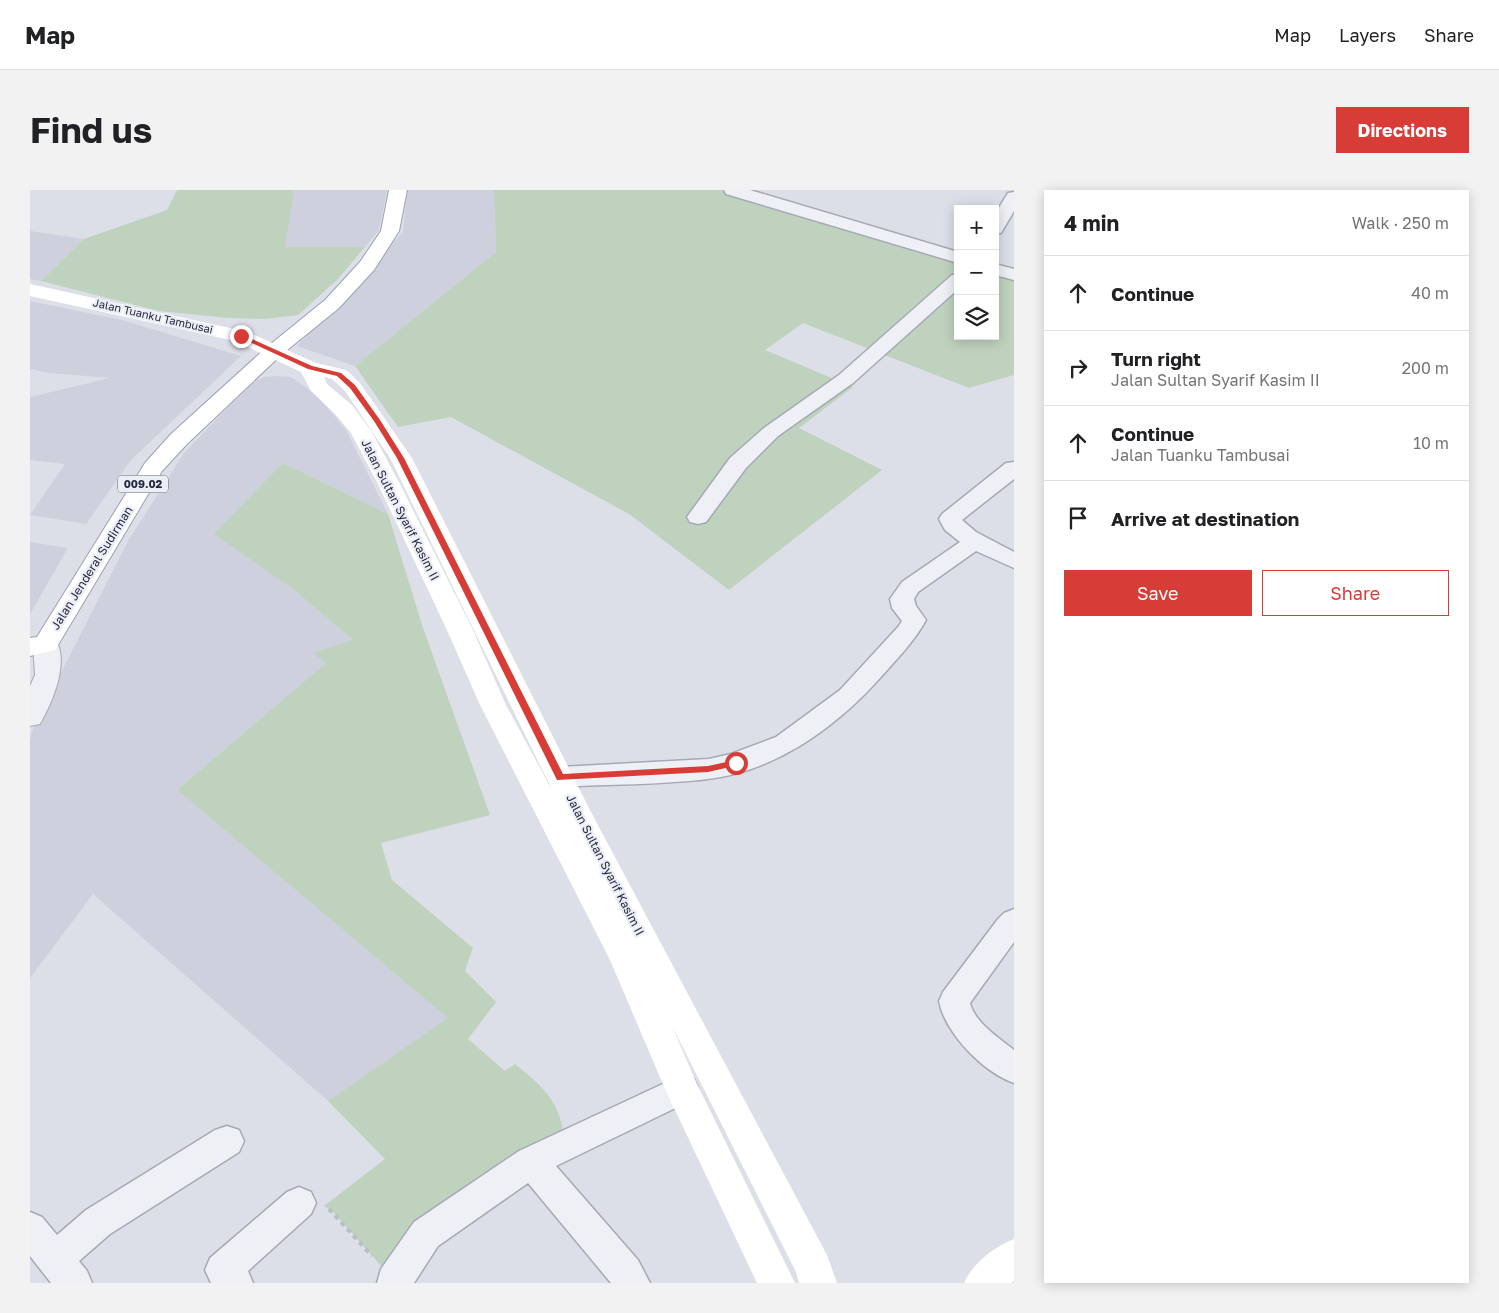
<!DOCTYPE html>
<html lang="en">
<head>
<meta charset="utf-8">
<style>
	:root { --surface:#fff; --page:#f2f2f2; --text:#202124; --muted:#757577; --line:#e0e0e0; --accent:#d83c37 }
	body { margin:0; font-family:"Golos Text",sans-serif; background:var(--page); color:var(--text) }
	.controls { position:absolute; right:15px; top:15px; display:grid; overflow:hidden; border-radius:0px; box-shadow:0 2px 12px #0003 }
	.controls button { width:45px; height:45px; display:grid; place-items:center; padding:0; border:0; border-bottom:1px solid var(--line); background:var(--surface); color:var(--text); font:25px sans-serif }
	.stop { position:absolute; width:15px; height:15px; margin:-11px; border:4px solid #d83c37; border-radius:50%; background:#fff }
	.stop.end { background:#d83c37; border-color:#fff; box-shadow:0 1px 5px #0008 }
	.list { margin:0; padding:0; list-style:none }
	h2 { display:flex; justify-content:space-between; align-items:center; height:65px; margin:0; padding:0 20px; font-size:21px }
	h2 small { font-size:16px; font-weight:400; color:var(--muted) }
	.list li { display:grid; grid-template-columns:32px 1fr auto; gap:15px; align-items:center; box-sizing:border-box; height:75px; padding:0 20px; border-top:1px solid var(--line) }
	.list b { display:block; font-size:19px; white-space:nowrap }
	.list p { margin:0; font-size:16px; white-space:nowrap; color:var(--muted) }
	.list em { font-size:16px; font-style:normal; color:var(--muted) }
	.actions { display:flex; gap:10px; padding:15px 20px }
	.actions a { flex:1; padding:11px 0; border:1px solid var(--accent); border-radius:0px; text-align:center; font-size:18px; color:var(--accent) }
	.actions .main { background:var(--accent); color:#fff }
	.icon { flex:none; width:28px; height:28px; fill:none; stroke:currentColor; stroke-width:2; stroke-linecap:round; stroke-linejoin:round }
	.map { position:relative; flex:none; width:984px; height:1093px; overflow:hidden; border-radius:0px }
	header { display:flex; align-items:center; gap:30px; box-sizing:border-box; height:70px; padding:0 25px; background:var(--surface); border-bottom:1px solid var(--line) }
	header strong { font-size:24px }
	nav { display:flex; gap:28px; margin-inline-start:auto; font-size:18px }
	.intro { display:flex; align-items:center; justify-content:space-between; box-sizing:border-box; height:120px; padding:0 30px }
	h1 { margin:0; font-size:35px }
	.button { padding:12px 22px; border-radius:0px; background:var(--accent); color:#fff; font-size:18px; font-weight:700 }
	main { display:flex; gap:30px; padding:0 30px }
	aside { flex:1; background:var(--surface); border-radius:0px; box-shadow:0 2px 12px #0003 }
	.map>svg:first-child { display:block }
</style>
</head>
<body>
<header>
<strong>Map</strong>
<nav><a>Map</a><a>Layers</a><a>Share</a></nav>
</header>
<div class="intro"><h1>Find us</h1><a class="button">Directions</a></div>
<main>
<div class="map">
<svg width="984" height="1093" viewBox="0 0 984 1093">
	<rect width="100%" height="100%" fill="#dcdfe8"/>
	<!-- built -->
	<path fill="#ced1dd" d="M264,0H357L349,40L335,57H254Z
		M377,0H464L466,62L325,176L267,156L373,42Z
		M0,41L54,49L11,91L0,89Z
		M0,111L92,130L211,166L101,270L56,334L0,325L35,274L0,270V207L80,188L20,183L0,179Z
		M247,186L261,187L288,206L316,240L358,324L253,273L263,399L324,451L284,463L296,473L147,600L419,828L298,911L63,704L0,788V549L4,536L98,351L154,263L220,194L234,187Z
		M0,352L38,358L0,424Z"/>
	<!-- green -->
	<path fill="#bed2bd" d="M147,0H264L255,57H335L307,90L268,125L235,129L198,128L129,121L11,91L54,49L137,20Z
		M464,0H691L928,71V146H965V82L984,88V185L939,198L773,133L735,160L823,197L769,238L852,280L699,400L599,324L421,227L368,237L325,176L466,62Z
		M253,273L358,324L393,438L460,625L351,653L362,690L443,758L435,781L466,812L438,849L475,881L485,874C511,895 529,910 534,945L353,1078L302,1021L294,1016L355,969L298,911L418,828L147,600L296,473L283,463L323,450L263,399L184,344Z"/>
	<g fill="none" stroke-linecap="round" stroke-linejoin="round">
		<defs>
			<path id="minor" d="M694,0H720L928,62V73L696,4Z
				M984,2V21L971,43L965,44V24L978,3Z
				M965,74L984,79V90L965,85Z
				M928,84V99L823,193L748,246L716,278L676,332L668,334L660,332L657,327L700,268L734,238L809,185L922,85Z
				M984,272V289L932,330L946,342L984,362V378L946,361L888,402L884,409L886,416L896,430C884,452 866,470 849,489C805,538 745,581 678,589C630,595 579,594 530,597L520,594L517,587L520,580L530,577L679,569L701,564L746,547L810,500L868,437L872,431L862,418L860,409L872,392L930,352L915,340L909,329L912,324L976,273Z
				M984,719V752L940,813C945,833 969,848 984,860V893C953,882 915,843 909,811L913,802L968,729L974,723Z
				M652,885L664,889L668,899L664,909L526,976L608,1070L620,1093H581L498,993L408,1056L384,1093H347L351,1079L384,1032L489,961Z
				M197,936L209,940L214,951L209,962L80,1044L49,1071L57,1081L62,1093H21L0,1066V1022L12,1027L27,1045L56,1020L185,940Z
				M269,997L281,1002L286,1013L281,1024L218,1081L223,1093H181L175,1080L180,1068L257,1002Z"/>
			<path id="tertiary" d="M16,445L25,448C40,472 23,511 10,534L0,536V496L5,485L3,454L7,448Z"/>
			<path id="primary" d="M359,0H377L369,41L344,80L309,118L251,165L157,254L132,281L25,460L0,466V448L7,447L115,273L141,244L237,157L295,110L330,72L351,41Z"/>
		</defs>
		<!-- minor casing -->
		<use href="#minor" stroke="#a5a9b5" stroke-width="3"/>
		<!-- tertiary casing -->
		<use href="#tertiary" stroke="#a5a9b5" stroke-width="2"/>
		<!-- primary casing -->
		<use href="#primary" stroke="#9ba0b4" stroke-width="2"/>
		<!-- path -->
		<path stroke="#babdc6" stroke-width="4" stroke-dasharray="4.5 4.5" stroke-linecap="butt" d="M299,1019L342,1066"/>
		<!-- minor -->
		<use href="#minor" fill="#eff0f6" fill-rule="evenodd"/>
		<!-- tertiary -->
		<use href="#tertiary" fill="#eff0f6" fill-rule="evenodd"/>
		<!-- secondary -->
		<path fill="#fff" fill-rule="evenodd" d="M0,94L218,142L286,173L316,180L330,193L382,268L562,624L797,1065L807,1093H769L766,1082L642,836L667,894L765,1093H727L635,899L580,770L450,515L416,438L348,294L321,243L306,225L281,201L271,182L205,151L0,106ZM294,187L302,189L315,201L360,268L522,600L476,515L442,438L370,294L342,242L322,215L297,194Z
			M984,1049V1091L981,1093H934C943,1073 964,1057 984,1049Z"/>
		<!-- primary -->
		<use href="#primary" fill="#fff" fill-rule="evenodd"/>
	</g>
	<!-- route -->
	<path fill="#d83c37" d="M209,145H213L282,176L311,183L325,195L350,230L374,268L533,584L678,576L706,570L709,571V575L678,582L527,590L367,268L344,231L320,198L307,186L278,179L209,147Z"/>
	<g text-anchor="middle" stroke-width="4.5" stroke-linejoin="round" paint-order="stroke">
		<!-- far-street labels -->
		<g font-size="11" fill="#252a3f" stroke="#eceef5">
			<text transform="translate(123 126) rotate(13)" y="4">Jalan Tuanku Tambusai</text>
		</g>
		<!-- shield labels -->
		<rect fill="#eceef5" stroke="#616576" stroke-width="1" x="88" y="285.5" width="50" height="17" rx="4"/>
		<g font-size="11" font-weight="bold" fill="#252a3f">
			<text x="113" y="298">009.02</text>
		</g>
		<!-- street labels -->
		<g font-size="12" fill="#252a3f" stroke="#eceef5">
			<text transform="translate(370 320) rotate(63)" y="4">Jalan Sultan Syarif Kasim II</text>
			<text transform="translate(62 378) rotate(-58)" y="4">Jalan Jenderal Sudirman</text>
			<text transform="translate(575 675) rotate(63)" y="4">Jalan Sultan Syarif Kasim II</text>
		</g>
	</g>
</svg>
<div class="controls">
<button>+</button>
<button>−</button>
<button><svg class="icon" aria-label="layers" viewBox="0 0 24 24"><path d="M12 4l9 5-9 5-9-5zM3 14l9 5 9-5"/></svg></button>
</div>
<div class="stop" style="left:706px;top:573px"></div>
<div class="stop end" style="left:211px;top:146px"></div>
</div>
<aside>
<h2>4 min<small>Walk · 250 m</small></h2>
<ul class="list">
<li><svg class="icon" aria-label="ahead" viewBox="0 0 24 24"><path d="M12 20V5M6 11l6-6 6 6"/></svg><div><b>Continue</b></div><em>40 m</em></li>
<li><svg class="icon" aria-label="right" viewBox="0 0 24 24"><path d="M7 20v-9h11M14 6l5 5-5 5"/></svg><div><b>Turn right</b><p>Jalan Sultan Syarif Kasim II</p></div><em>200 m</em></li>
<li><svg class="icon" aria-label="ahead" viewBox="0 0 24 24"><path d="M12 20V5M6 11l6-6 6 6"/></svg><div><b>Continue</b><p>Jalan Tuanku Tambusai</p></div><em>10 m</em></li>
<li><svg class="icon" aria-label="arrive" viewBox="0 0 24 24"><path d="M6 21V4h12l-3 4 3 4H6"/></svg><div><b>Arrive at destination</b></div></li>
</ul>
<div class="actions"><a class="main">Save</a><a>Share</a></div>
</aside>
</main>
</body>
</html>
